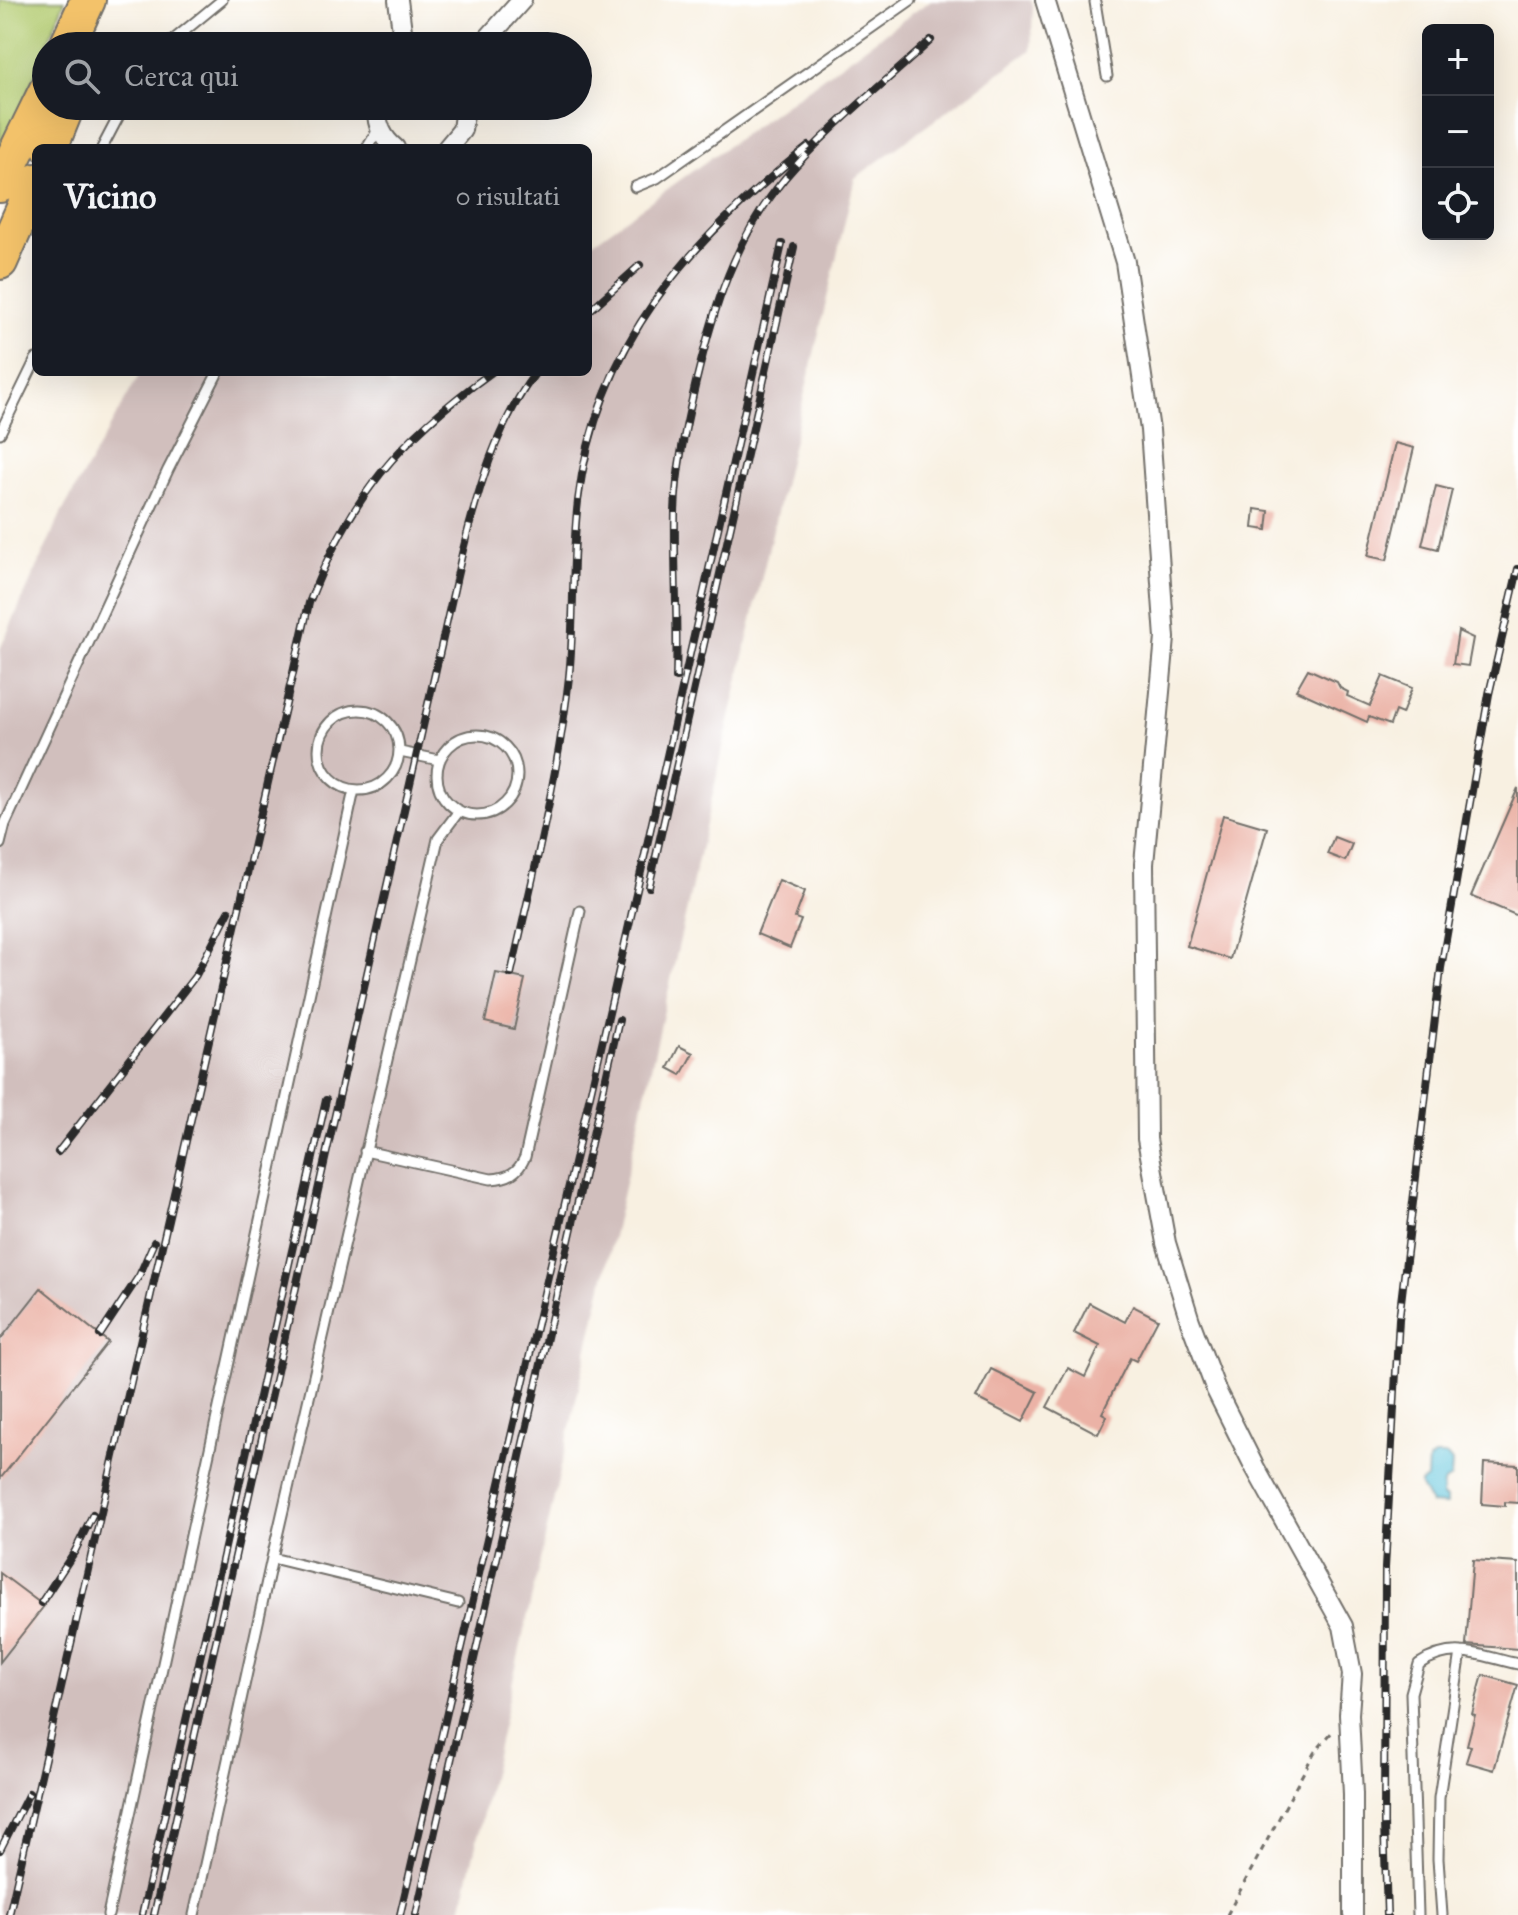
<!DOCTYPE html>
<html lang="it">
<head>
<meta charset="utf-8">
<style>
	:root { --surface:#171b24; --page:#242831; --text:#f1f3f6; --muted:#9ea1a6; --line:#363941 }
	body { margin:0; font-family:"IM FELL Great Primer",serif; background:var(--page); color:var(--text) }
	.controls { position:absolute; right:24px; top:24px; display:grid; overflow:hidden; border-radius:12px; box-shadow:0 8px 32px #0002 }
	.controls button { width:72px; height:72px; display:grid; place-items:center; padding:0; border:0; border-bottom:2px solid var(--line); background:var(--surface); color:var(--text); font:40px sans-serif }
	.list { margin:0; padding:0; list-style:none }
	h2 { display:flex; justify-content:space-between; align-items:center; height:104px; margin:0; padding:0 32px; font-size:34px }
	h2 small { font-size:26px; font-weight:400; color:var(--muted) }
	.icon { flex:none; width:44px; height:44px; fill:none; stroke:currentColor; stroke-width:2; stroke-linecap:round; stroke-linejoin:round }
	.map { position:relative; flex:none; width:1518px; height:1915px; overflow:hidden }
	.search { position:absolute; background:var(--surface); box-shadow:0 8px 32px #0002; left:32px; top:32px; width:560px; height:88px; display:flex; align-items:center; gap:20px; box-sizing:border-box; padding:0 28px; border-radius:44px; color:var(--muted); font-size:30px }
	.panel { position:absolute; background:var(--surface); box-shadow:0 8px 32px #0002; left:32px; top:144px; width:560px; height:232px; border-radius:12px }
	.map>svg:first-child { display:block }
</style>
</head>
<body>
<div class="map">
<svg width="1518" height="1915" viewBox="0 0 1518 1915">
	<rect width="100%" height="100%" fill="#fff"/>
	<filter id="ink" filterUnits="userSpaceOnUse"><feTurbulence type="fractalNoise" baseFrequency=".0125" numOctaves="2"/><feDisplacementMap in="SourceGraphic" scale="16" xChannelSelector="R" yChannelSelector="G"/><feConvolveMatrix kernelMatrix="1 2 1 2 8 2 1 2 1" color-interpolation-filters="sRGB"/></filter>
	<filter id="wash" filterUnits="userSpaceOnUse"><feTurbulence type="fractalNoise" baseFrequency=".006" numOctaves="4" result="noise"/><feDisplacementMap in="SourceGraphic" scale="32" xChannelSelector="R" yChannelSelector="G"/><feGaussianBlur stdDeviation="1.8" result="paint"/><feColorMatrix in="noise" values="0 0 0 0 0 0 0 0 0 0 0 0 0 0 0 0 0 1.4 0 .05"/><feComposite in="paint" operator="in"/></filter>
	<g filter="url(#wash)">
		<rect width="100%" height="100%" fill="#f8f0e1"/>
		<!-- industrial -->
		<path fill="#d1bfbd" d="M931,0H1031L1033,7L1031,50L855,178L756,602L460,1915H0V649L61,514L141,372H373L392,387L413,372H588V246Z"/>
		<!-- green -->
		<path fill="#b2cb70" stroke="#6e7b4e" stroke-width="2" d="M0,0H65L9,139L0,153Z"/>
		<!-- water -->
		<path fill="#5ec4db" stroke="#447883" stroke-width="2" d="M1434,1456H1447L1452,1462L1451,1478L1443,1483L1442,1497L1446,1498V1505L1431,1504L1421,1487V1483L1427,1479L1428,1461Z"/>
		<g id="blocks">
			<!-- building -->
			<path fill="#ebb2a6" d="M1395,443L1414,448L1387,560L1368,556Z
				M1436,486L1452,490L1438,549L1422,545Z
				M1255,509L1269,511L1267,530L1253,528Z
				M1458,631L1473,638L1468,666L1453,664Z
				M1308,669L1337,682L1340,688L1348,692L1347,696L1370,706L1383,676L1412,688L1402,714L1395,711L1390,725L1369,717L1367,722L1296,690Z
				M1518,788V916L1471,896Z
				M1223,815L1267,828L1230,959L1187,946Z
				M1334,837L1352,844L1345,861L1327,854Z
				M779,880L805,891L795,918L801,920L790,948L757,934Z
				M496,973L525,979L514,1029L485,1022Z
				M679,1046L693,1053L681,1075L668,1068Z
				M41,1288L108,1342L0,1479V1340Z
				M1089,1303L1125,1322L1133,1306L1158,1319L1136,1361L1130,1358L1102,1413L1107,1416L1098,1434L1047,1407L1068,1368L1085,1377L1100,1346L1074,1333Z
				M991,1369L1038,1392L1023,1422L976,1398Z
				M1484,1463L1518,1465V1503L1505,1502V1506L1482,1504Z
				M1473,1560L1518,1563V1649L1466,1645Z
				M0,1573L44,1606L0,1662Z
				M1483,1675L1518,1685L1494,1770L1466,1762L1471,1746L1467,1745L1475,1715L1472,1714Z"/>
		</g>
	</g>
	<g filter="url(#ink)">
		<use href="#blocks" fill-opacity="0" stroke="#73706b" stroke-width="2"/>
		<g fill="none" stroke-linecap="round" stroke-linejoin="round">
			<defs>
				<path id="lane" d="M1095,2L1107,76
					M166,46L222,0
					M102,148L124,106
					M367,148L379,128
					M635,187L657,178L911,0
					M0,433L36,359
					M319 750a40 40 0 1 1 80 0a40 40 0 1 1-80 0Z
					M437 775a40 40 0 1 1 80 0a40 40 0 1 1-80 0Z
					M400,752L439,760
					M0,844L5,824L168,470L218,372
					M365,1151L491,1179C508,1178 518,1173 525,1157L580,911
					M272,1558L458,1603
					M108,1915L354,790
					M194,1915L272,1558L438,839L459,811
					M1418,1915L1411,1693L1419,1664C1454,1641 1480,1656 1518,1664
					M1442,1915L1438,1859L1439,1798L1461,1652"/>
				<path id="street" d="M398,0L404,46
					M1045,0L1125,262L1150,430L1165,638L1144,864L1147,1139L1166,1243L1190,1321L1216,1390L1254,1466L1343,1626L1352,1674L1349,1714L1353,1794V1915
					M481,46L522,0
					M377,106C376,123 381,137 395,148
					M447,148L462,130L465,106"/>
				<path id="highway" d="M67,46L88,0
					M50,148L67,106
					M0,185L46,91
					M0,262L36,181"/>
			</defs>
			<!-- lane casing -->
			<use href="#lane" stroke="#73706b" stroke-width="13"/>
			<!-- street casing -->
			<use href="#street" stroke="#73706b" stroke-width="22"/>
			<!-- highway casing -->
			<use href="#highway" stroke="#73706b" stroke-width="38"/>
			<!-- path -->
			<path stroke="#73706b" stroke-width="3" stroke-dasharray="6 6" stroke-linecap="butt" d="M1227,1915L1314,1753L1333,1731"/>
			<!-- lane -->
			<use href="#lane" stroke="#fff" stroke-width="9"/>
			<!-- street -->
			<use href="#street" stroke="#fff" stroke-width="18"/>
			<!-- highway -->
			<use href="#highway" stroke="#f3c26a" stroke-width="34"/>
			<defs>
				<path id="rail" d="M588,312L640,265
					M676,678C678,623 674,568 675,513C676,468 686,425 696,382C714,307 735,238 785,178C828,127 883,85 931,40
					M649,887L794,247
					M511,974C533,875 558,778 569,677C575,619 571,560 578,501C597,343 689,241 809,146
					M58,1152L196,975L229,911
					M100,1335L139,1276L154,1242
					M41,1603L75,1551L93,1514
					M0,1850L29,1793
					M9,1915L309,603C350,497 400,438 492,372
					M142,1915L326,1100
					M154,1915L462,554C478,490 496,425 536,372
					M400,1915L618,974L782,244
					M416,1915L619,1020
					M1387,1915L1384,1823L1385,1568L1399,1319L1441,968L1489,694L1518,569"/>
			</defs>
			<!-- rail casing -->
			<use href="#rail" stroke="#2b2b2b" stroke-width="8"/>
			<!-- rail -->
			<use href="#rail" stroke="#fff" stroke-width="5" stroke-dasharray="15" stroke-linecap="butt"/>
		</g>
	</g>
</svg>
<div class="controls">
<button>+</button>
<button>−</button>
<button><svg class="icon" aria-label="locate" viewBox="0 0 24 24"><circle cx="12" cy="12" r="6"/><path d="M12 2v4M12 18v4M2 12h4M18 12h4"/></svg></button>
</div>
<div class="search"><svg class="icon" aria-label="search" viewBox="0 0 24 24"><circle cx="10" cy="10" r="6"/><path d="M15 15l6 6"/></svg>Cerca qui</div>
<section class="panel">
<h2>Vicino<small>0 risultati</small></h2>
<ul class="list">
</ul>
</section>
</div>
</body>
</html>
